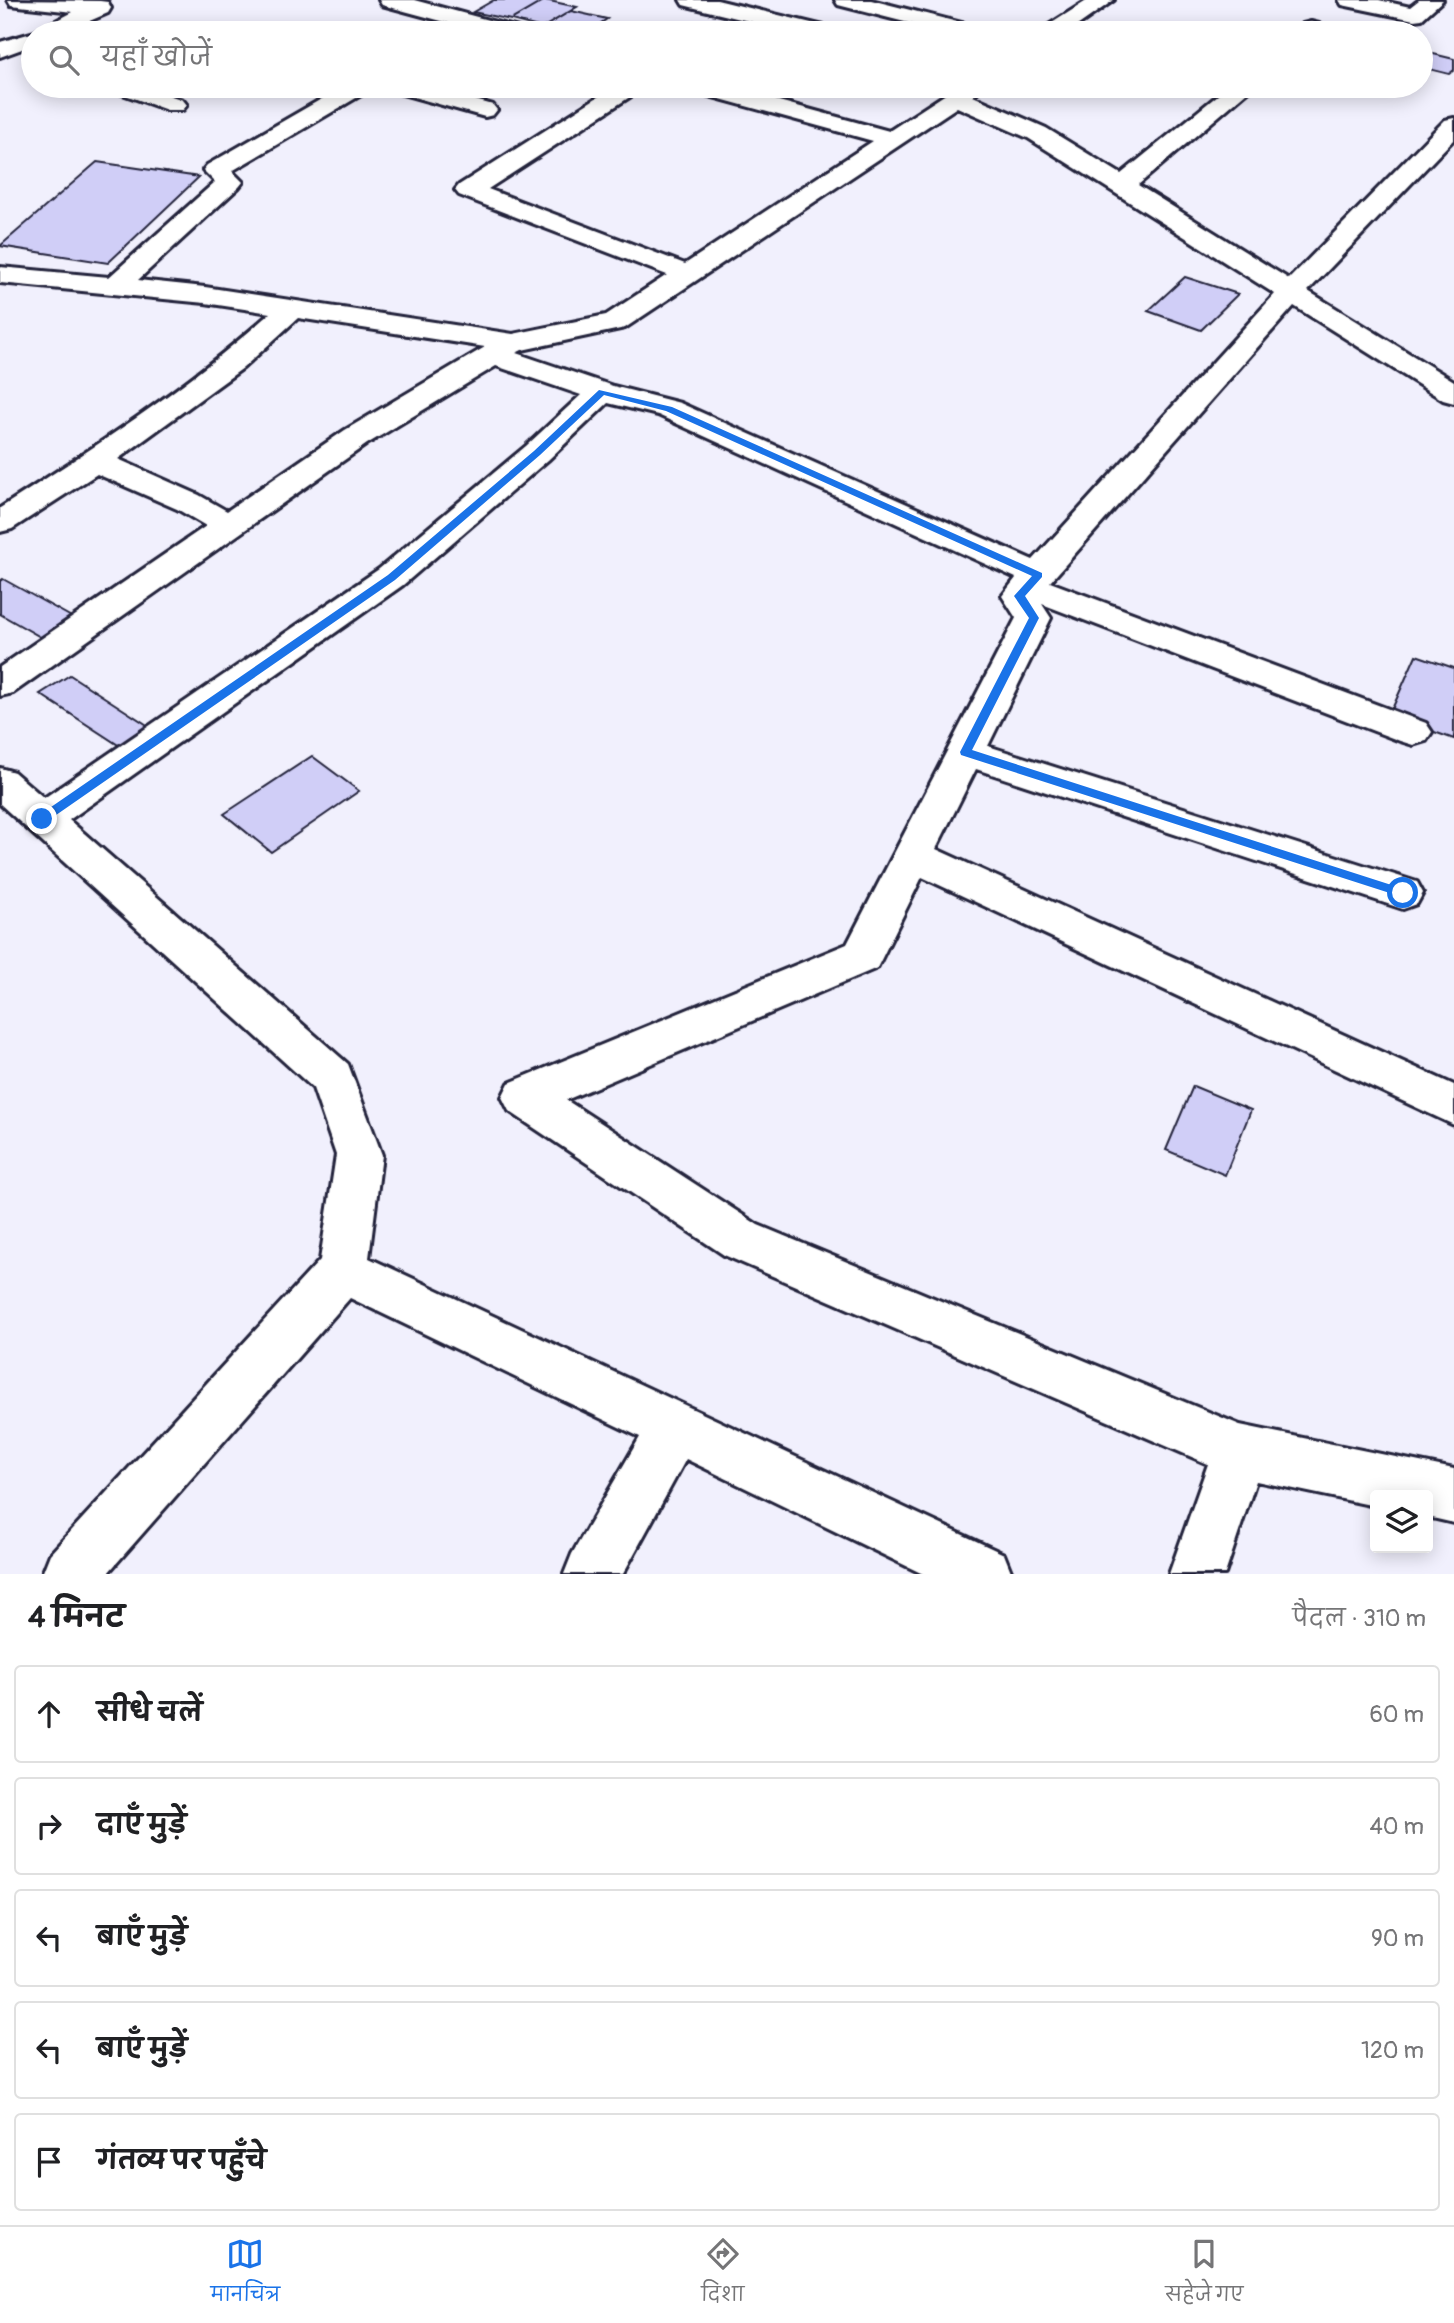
<!DOCTYPE html>
<html lang="hi">
<head>
<meta charset="utf-8">
<style>
	:root { --surface:#fff; --page:#f6f6f6; --text:#202124; --muted:#757577; --line:#e0e0e0; --accent:#1a73e8 }
	body { margin:0; font-family:Pangolin,"Playpen Sans Deva",sans-serif; background:var(--page); color:var(--text) }
	.controls { position:absolute; right:21px; bottom:21px; display:grid; overflow:hidden; border-radius:7px; box-shadow:0 4px 18px #0003 }
	.controls button { width:63px; height:63px; display:grid; place-items:center; padding:0; border:0; border-bottom:2px solid var(--line); background:var(--surface); color:var(--text); font:35px sans-serif }
	.stop { position:absolute; width:21px; height:21px; margin:-16px; border:5px solid #1a73e8; border-radius:50%; background:#fff }
	.stop.end { background:#1a73e8; border-color:#fff; box-shadow:0 2px 7px #0008 }
	.list { margin:0; padding:0; list-style:none }
	h2 { display:flex; justify-content:space-between; align-items:center; height:91px; margin:0; padding:0 28px; font-size:30px }
	h2 small { font-size:23px; font-weight:400; color:var(--muted) }
	.list li { display:grid; grid-template-columns:46px 1fr auto; gap:21px; align-items:center; box-sizing:border-box; height:98px; margin:0 14px 14px; padding:0 14px; border:2px solid var(--line); border-radius:7px }
	.list b { display:block; font-size:26px; white-space:nowrap }
	.list em { font-size:23px; font-style:normal; color:var(--muted) }
	.icon { flex:none; width:38px; height:38px; fill:none; stroke:currentColor; stroke-width:2; stroke-linecap:round; stroke-linejoin:round }
	.map { position:relative; flex:none; width:1454px; height:1574px; overflow:hidden }
	.search { position:absolute; background:var(--surface); box-shadow:0 4px 18px #0003; left:21px; right:21px; top:21px; height:77px; display:flex; align-items:center; gap:18px; box-sizing:border-box; padding:0 24px; border-radius:38px; color:var(--muted); font-size:26px }
	.sheet { height:651px; background:var(--surface) }
	nav { display:flex; justify-content:space-around; align-items:center; box-sizing:border-box; height:98px; border-top:2px solid var(--line); background:var(--surface); font-size:19px; color:var(--muted) }
	nav a { display:grid; justify-items:center; gap:4px }
	nav .on { color:var(--accent) }
	.map>svg:first-child { display:block }
</style>
</head>
<body>
<div class="map">
<svg width="1454" height="1574" viewBox="0 0 1454 1574">
	<rect width="100%" height="100%" fill="#f1f0fd"/>
	<filter id="ink" filterUnits="userSpaceOnUse"><feTurbulence type="fractalNoise" baseFrequency=".0143" numOctaves="2"/><feDisplacementMap in="SourceGraphic" scale="14" xChannelSelector="R" yChannelSelector="G"/><feConvolveMatrix kernelMatrix="1 2 1 2 8 2 1 2 1" color-interpolation-filters="sRGB"/></filter>
	<g filter="url(#ink)">
		<!-- building -->
		<path fill="#d0cef7" stroke="#22223b" stroke-width="2" d="M494,0H545L511,20L473,12Z
			M545,0L577,7L542,28L511,20Z
			M571,11L607,19L586,33H564L542,28Z
			M1421,51L1454,59V70L1449,74L1421,67Z
			M97,162L199,177L108,263L0,246Z
			M1185,277L1238,294L1201,330L1148,311Z
			M3,579L75,619L44,639L0,614V581Z
			M1416,655L1454,668V739L1389,716Z
			M70,675L155,730L126,750L40,694Z
			M312,756L359,791L271,852L224,814Z
			M1193,1086L1251,1110L1225,1175L1166,1150Z"/>
		<g fill="none" stroke-linecap="round" stroke-linejoin="round">
			<defs>
				<path id="minor" d="M8,0L100,1L108,2L111,8L108,13L62,33H33V45L0,57V42L35,32L73,12L19,6L11,5Z
					M379,0H414L518,28L521,33H486L382,5Z
					M680,0H717L832,28L835,33H798L683,5Z
					M835,0H871L981,28L984,33H948L838,5Z
					M1088,0H1114L1067,33H1041L1044,28Z
					M1339,0H1379L1410,7L1419,0H1443L1422,19L1414,20L1342,5Z
					M1311,22L1319,24L1322,29L1319,33H1295L1303,24Z
					M110,86H143L183,100L187,105L183,110H167L114,91Z
					M344,86H372L368,91L232,171L243,182L239,187L138,280L205,287L513,334L606,315L667,275L459,195L455,190L459,185L615,86H643L639,91L488,189L685,264L873,141L691,91L688,86H724L889,131L958,86H984L973,96L1046,128L1121,174L1229,86H1254L1138,185L1289,279L1445,120L1454,118V139L1308,291L1454,381V403L1443,400L1294,306L1050,582L1426,723L1432,732L1426,741L1413,745L1400,741L1042,604L1051,618L988,746L1417,882L1423,893L1417,904L1403,909L976,769L936,849L1454,1085V1125L922,877L877,968L566,1100L758,1225L1240,1425L1454,1469V1523L1428,1517V1495H1375V1506L1256,1481L1225,1574H1169L1208,1464L724,1255L509,1111L502,1097L509,1083L847,944L1016,618L1002,596L1016,578L658,415L608,403L548,460L403,585L69,820L348,1064L382,1155L369,1258L1004,1554L1012,1574H923L686,1459L623,1574H564L572,1554L640,1437L350,1298L107,1574H42L50,1554L320,1260L336,1155L313,1088L0,804V768L14,772L44,798L379,569L526,446L581,395L496,366L367,444L13,693L0,696V667L206,526L177,509L97,474L12,529L0,532V508C93,448 187,388 270,313L205,303L0,283V267L109,277L215,182L203,170L207,165ZM957,107L1028,138L1275,294L1033,560L680,403L613,386L516,353L522,350L625,328ZM298,318L485,347L345,430L227,511L199,495L118,459L243,368Z
					M388,86H425L493,105L497,110L493,115L485,117L392,91Z"/>
			</defs>
			<!-- minor casing -->
			<use href="#minor" stroke="#22223b" stroke-width="6"/>
			<!-- minor -->
			<use href="#minor" fill="#fff" fill-rule="evenodd"/>
		</g>
	</g>
	<!-- route -->
	<path fill="#1a73e8" d="M599,390L672,407L1042,573V577L1025,596L1039,618L972,750L1407,890V896H1399L961,755L960,752L1029,618L1014,596L1032,576L666,411L604,395L540,455L395,580L46,822H38V816L388,575L534,451Z"/>
</svg>
<div class="controls">
<button><svg class="icon" aria-label="layers" viewBox="0 0 24 24"><path d="M12 4l9 5-9 5-9-5zM3 14l9 5 9-5"/></svg></button>
</div>
<div class="stop" style="left:1403px;top:893px"></div>
<div class="stop end" style="left:42px;top:819px"></div>
<div class="search"><svg class="icon" aria-label="search" viewBox="0 0 24 24"><circle cx="10" cy="10" r="6"/><path d="M15 15l6 6"/></svg>यहाँ खोजें</div>
</div>
<section class="sheet">
<h2>4 मिनट<small>पैदल · 310 m</small></h2>
<ul class="list">
<li><svg class="icon" aria-label="ahead" viewBox="0 0 24 24"><path d="M12 20V5M6 11l6-6 6 6"/></svg><div><b>सीधे चलें</b></div><em>60 m</em></li>
<li><svg class="icon" aria-label="right" viewBox="0 0 24 24"><path d="M7 20v-9h11M14 6l5 5-5 5"/></svg><div><b>दाएँ मुड़ें</b></div><em>40 m</em></li>
<li><svg class="icon" aria-label="left" viewBox="0 0 24 24"><path d="M17 20v-9H6M10 6l-5 5 5 5"/></svg><div><b>बाएँ मुड़ें</b></div><em>90 m</em></li>
<li><svg class="icon" aria-label="left" viewBox="0 0 24 24"><path d="M17 20v-9H6M10 6l-5 5 5 5"/></svg><div><b>बाएँ मुड़ें</b></div><em>120 m</em></li>
<li><svg class="icon" aria-label="arrive" viewBox="0 0 24 24"><path d="M6 21V4h12l-3 4 3 4H6"/></svg><div><b>गंतव्य पर पहुँचे</b></div></li>
</ul>
</section>
<nav>
<a class="on"><svg class="icon" aria-label="map" viewBox="0 0 24 24"><path d="M3 6l6-2 6 2 6-2v14l-6 2-6-2-6 2zM9 4v14M15 6v14"/></svg>मानचित्र</a>
<a><svg class="icon" aria-label="directions" viewBox="0 0 24 24"><path d="M12 3l9 9-9 9-9-9zM9 14v-3h6M13 9l2 2-2 2"/></svg>दिशा</a>
<a><svg class="icon" aria-label="saved" viewBox="0 0 24 24"><path d="M7 4h10v16l-5-4-5 4z"/></svg>सहेजे गए</a>
</nav>
</body>
</html>
